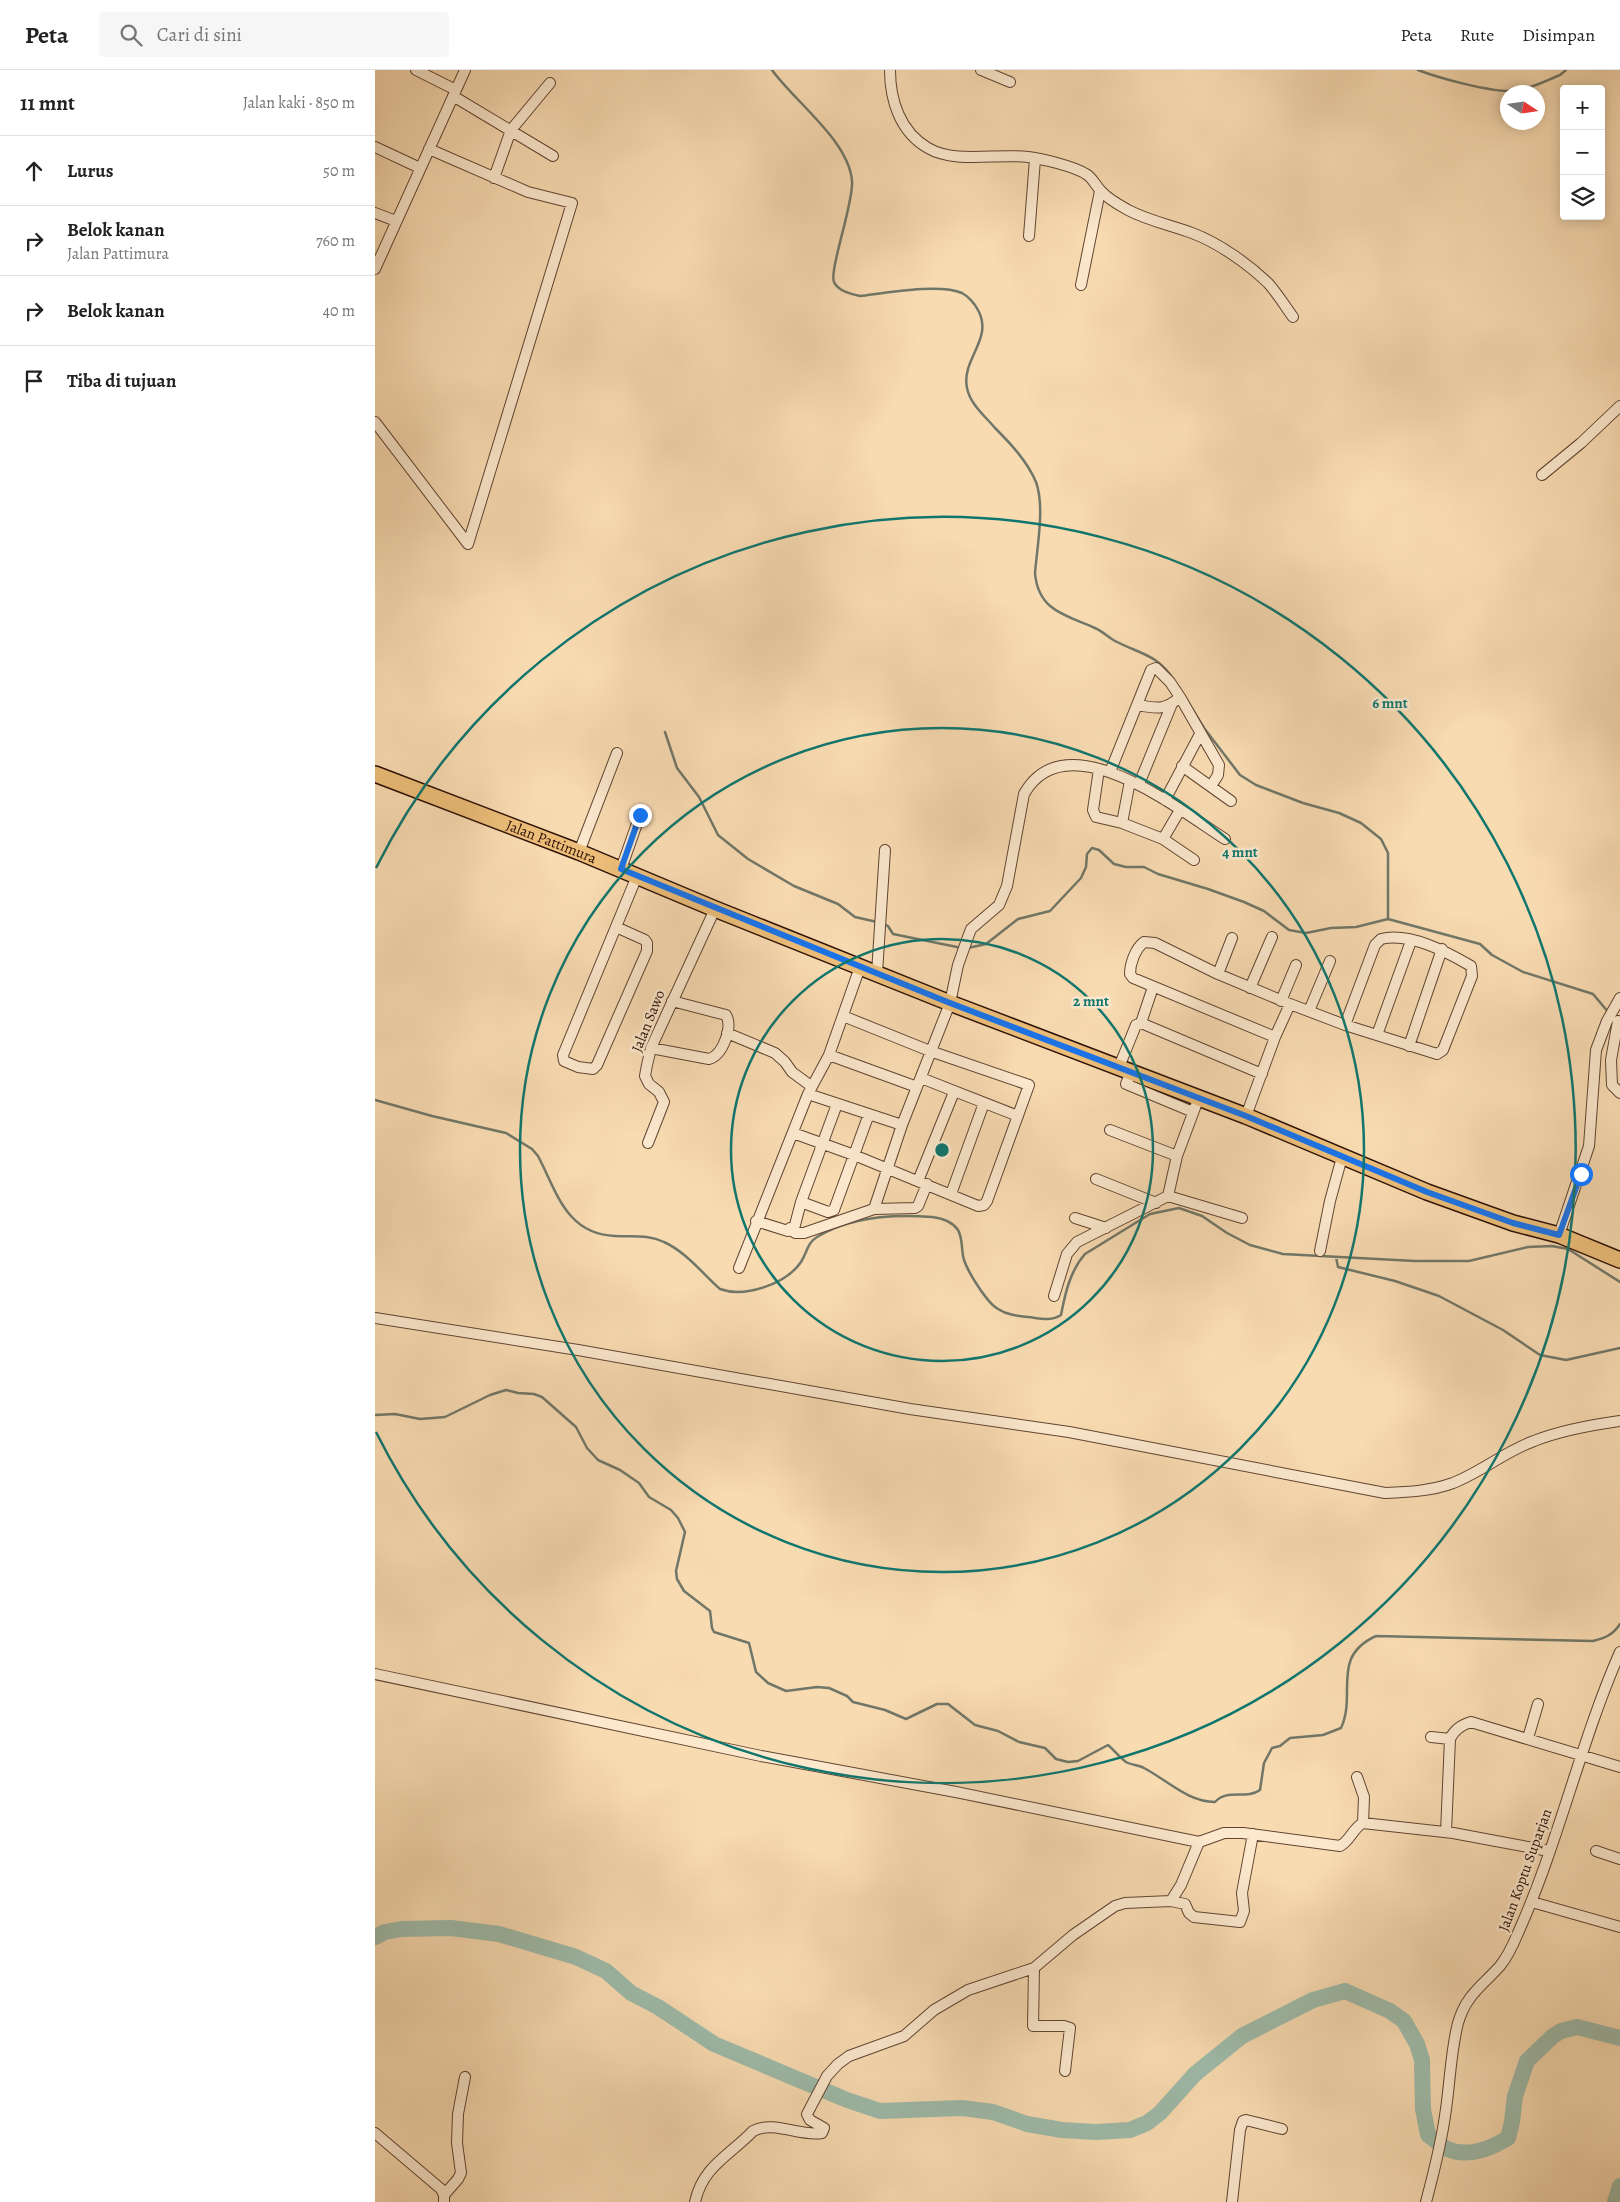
<!DOCTYPE html>
<html lang="id">
<head>
<meta charset="utf-8">
<style>
	:root { --surface:#fff; --page:#f6f6f6; --text:#222; --muted:#767676; --line:#e0e0e0 }
	body { margin:0; font-family:Alegreya,serif; background:var(--page); color:var(--text) }
	.controls { position:absolute; right:15px; top:15px; display:grid; overflow:hidden; border-radius:5px; box-shadow:0 2px 12px #0003 }
	.controls button { width:45px; height:45px; display:grid; place-items:center; padding:0; border:0; border-bottom:1px solid var(--line); background:var(--surface); color:var(--text); font:25px sans-serif }
	.compass { position:absolute; left:1125px; top:15px; width:45px; height:45px; border-radius:50%; background:var(--surface); box-shadow:0 2px 12px #0003; rotate:102deg }
	.stop { position:absolute; width:15px; height:15px; margin:-11px; border:4px solid #1a73e8; border-radius:50%; background:#fff }
	.stop.end { background:#1a73e8; border-color:#fff; box-shadow:0 1px 5px #0008 }
	.list { margin:0; padding:0; list-style:none }
	h2 { display:flex; justify-content:space-between; align-items:center; height:65px; margin:0; padding:0 20px; font-size:21px }
	h2 small { font-size:16px; font-weight:400; color:var(--muted) }
	.list li { display:grid; grid-template-columns:32px 1fr auto; gap:15px; align-items:center; box-sizing:border-box; height:70px; padding:0 20px; border-top:1px solid var(--line) }
	.list b { display:block; font-size:19px; white-space:nowrap }
	.list p { margin:0; font-size:16px; white-space:nowrap; color:var(--muted) }
	.list em { font-size:16px; font-style:normal; color:var(--muted) }
	.icon { flex:none; width:28px; height:28px; fill:none; stroke:currentColor; stroke-width:2; stroke-linecap:round; stroke-linejoin:round }
	.map { position:relative; flex:none; width:1245px; height:2132px; overflow:hidden }
	header { display:flex; align-items:center; gap:30px; box-sizing:border-box; height:70px; padding:0 25px; background:var(--surface); border-bottom:1px solid var(--line) }
	header strong { font-size:24px }
	nav { display:flex; gap:28px; margin-inline-start:auto; font-size:18px }
	.search { width:350px; height:45px; background:var(--page); display:flex; align-items:center; gap:12px; box-sizing:border-box; padding:0 18px; border-radius:5px; color:var(--muted); font-size:19px }
	main { display:flex }
	aside { flex:1; background:var(--surface) }
	.map>svg:first-child { display:block }
</style>
</head>
<body>
<header>
<strong>Peta</strong>
<div class="search"><svg class="icon" aria-label="search" viewBox="0 0 24 24"><circle cx="10" cy="10" r="6"/><path d="M15 15l6 6"/></svg>Cari di sini</div>
<nav><a>Peta</a><a>Rute</a><a>Disimpan</a></nav>
</header>
<main>
<aside>
<h2>11 mnt<small>Jalan kaki · 850 m</small></h2>
<ul class="list">
<li><svg class="icon" aria-label="ahead" viewBox="0 0 24 24"><path d="M12 20V5M6 11l6-6 6 6"/></svg><div><b>Lurus</b></div><em>50 m</em></li>
<li><svg class="icon" aria-label="right" viewBox="0 0 24 24"><path d="M7 20v-9h11M14 6l5 5-5 5"/></svg><div><b>Belok kanan</b><p>Jalan Pattimura</p></div><em>760 m</em></li>
<li><svg class="icon" aria-label="right" viewBox="0 0 24 24"><path d="M7 20v-9h11M14 6l5 5-5 5"/></svg><div><b>Belok kanan</b></div><em>40 m</em></li>
<li><svg class="icon" aria-label="arrive" viewBox="0 0 24 24"><path d="M6 21V4h12l-3 4 3 4H6"/></svg><div><b>Tiba di tujuan</b></div></li>
</ul>
</aside>
<div class="map">
<svg width="1245" height="2132" viewBox="0 0 1245 2132">
	<rect width="100%" height="100%" fill="#f9dbb2"/>
	<filter id="stains"><feTurbulence type="fractalNoise" baseFrequency=".004" numOctaves="4"/><feColorMatrix values="0 0 0 0 .2 0 0 0 0 .09 0 0 0 0 .02 0 0 0 .5 -.17"/></filter>
	<radialGradient id="worn" r=".72"><stop offset=".6" stop-color="#630" stop-opacity="0"/><stop offset="1" stop-color="#630" stop-opacity=".3"/></radialGradient>
	<g fill="none" stroke-linecap="round" stroke-linejoin="round">
		<!-- stream -->
		<path stroke="#717768" stroke-width="2.5" d="M397,0C420,32 474,71 477,111C479,132 454,200 459,212C463,221 476,224 485,226C510,223 565,213 587,223C593,226 600,234 603,240C619,269 586,289 592,318C595,334 610,346 620,358C636,374 652,391 661,412C670,437 662,477 660,503C663,541 691,545 720,558C727,561 733,567 740,571C765,584 782,584 799,610
			M1043,0C1064,8 1115,22 1137,21C1153,20 1170,11 1185,5L1191,0
			M810,627L829,658L865,705L881,715L928,733L964,743L986,753L1006,769L1013,783V849L1105,874L1117,885L1148,902L1218,924L1234,943
			M290,662L302,698L324,727L343,765L373,789L419,816L463,834L480,847L502,852
			M507,853L513,856L518,864L587,878
			M593,878L611,874L643,849L675,841L706,808L711,797L712,784L717,778L724,780L739,794L751,797H769L783,804L833,819L869,832L889,841L914,860L931,863L956,858L981,857L1013,849
			M0,1030L57,1046L131,1063L157,1079L163,1086C182,1122 191,1164 240,1166C258,1167 273,1164 289,1172C311,1182 328,1204 345,1219C370,1228 411,1214 426,1192C432,1183 432,1173 442,1167C476,1146 519,1144 557,1147C566,1148 577,1151 583,1160C588,1168 586,1180 589,1190C593,1202 612,1233 623,1239C632,1245 643,1246 653,1247C664,1248 675,1252 686,1245C690,1224 695,1201 710,1184L775,1144L804,1138L827,1146L852,1163L875,1175L908,1184L1040,1191H1094L1153,1177L1177,1176L1193,1179L1245,1212
			M961,1187L963,1197L1020,1211L1064,1226L1128,1260L1165,1285L1191,1290L1245,1278
			M0,1345L20,1344L45,1349L70,1347L115,1325L131,1320L143,1323L159,1324L167,1327L201,1357L212,1378L223,1390L245,1400L264,1413L274,1427L296,1440L303,1448L310,1462L301,1501L302,1509L309,1521L335,1541L337,1558L339,1562L374,1573L381,1602L393,1613L411,1621L442,1617L454,1618L472,1626L478,1632L510,1640L531,1649L562,1634H573L600,1655L623,1661L644,1672L670,1678L681,1689L693,1692L703,1691L733,1675C739,1680 744,1687 751,1692C756,1695 764,1695 769,1698C792,1710 813,1732 840,1732C853,1718 871,1730 885,1720L889,1693L897,1678L905,1676L915,1668L948,1665L966,1658C982,1624 955,1587 1001,1566L1218,1571C1230,1568 1238,1565 1245,1554"/>
		<!-- river -->
		<path stroke="#9ebbaa" stroke-width="16" d="M0,1867L10,1862L26,1859L76,1858L124,1864L201,1887L231,1901L256,1923L283,1937L339,1974L472,2030L505,2041L587,2038L618,2042L652,2054L687,2060L721,2062L755,2060L772,2053L785,2043L820,2004L867,1966L938,1930L970,1921L1015,1941L1029,1951L1042,1974L1047,1990L1048,2039L1053,2065C1059,2069 1066,2076 1072,2079C1093,2088 1115,2079 1133,2068L1137,2052L1140,2026L1152,1991L1178,1966L1186,1961L1202,1957L1245,1968
			M1240,2132L1245,2116"/>
		<defs>
			<path id="street" d="M41,0L81,20
				M515,0C515,30 525,62 553,78C580,94 622,83 653,87C668,89 698,96 711,104C718,108 720,115 726,121C733,129 744,135 753,140C774,151 796,155 817,163C844,173 873,194 893,213C902,223 910,236 918,247
				M606,0L635,12
				M78,26L178,86
				M0,77L45,98
				M119,108L136,60L175,13
				M0,143L21,151
				M654,166L660,89
				M0,199L90,0
				M706,215L725,121
				M0,352L93,474L197,133L153,122L54,79
				M1167,405L1206,373L1245,336
				M763,635C782,639 791,640 805,627L844,695L843,705L836,716
				M807,696L856,731
				M724,699L718,740L721,747L747,753L788,769L805,740
				M735,702L776,600L781,598L795,612L805,627
				M764,714L796,636
				M790,730L825,664
				M747,753L755,711
				M788,769L819,790
				M204,782L242,683
				M246,799L265,745
				M241,857L270,870L272,873V881L222,995L218,999L203,997L189,991L188,985L262,806
				M502,903L510,780
				M843,904L857,868
				M778,917L766,953L887,1004
				M875,918L897,867
				M906,931L921,895
				M934,941L955,891
				M1243,951L1236,990L1237,1015L1245,1023
				M352,963L400,983L410,992L417,1002L436,1016
				M1002,965L1036,871
				M900,967L758,908L755,904C755,894 760,879 769,872L780,873L843,904L915,934
				M1034,976L1067,879
				M276,978L334,989C348,985 358,957 351,945L297,931
				M454,985L542,1017
				M744,997L761,955L766,953
				M756,1002L751,1014L818,1042
				M546,1008L643,1046
				M433,1024L527,1055
				M871,1046L900,967L915,934L970,955L1062,984L1068,980L1097,906L1096,896C1072,882 1035,862 1006,869L1000,875L970,955
				M735,1060L802,1086
				M418,1063L479,1085L603,1136L609,1135L612,1131L654,1015L555,981L468,946
				M273,1073L289,1032L284,1022L274,1014L270,1006L272,995L276,978L340,839
				M721,1109L781,1133
				M543,1111L579,1022
				M576,1124L609,1033
				M793,1126L867,1148
				M426,1132L453,1142L459,1140L494,1044
				M499,1139L527,1055L575,933L583,895L593,867L596,859L624,835L632,816L649,724C691,649 804,740 850,769
				M700,1148L731,1158
				M381,1151L413,1161L420,1155L426,1132L462,1034
				M415,1158L420,1163H429L499,1139L540,1138L543,1136L552,1114
				M1184,1165L1214,1076L1221,980L1232,951L1245,928
				M945,1181L955,1131L967,1087
				M364,1198L433,1024L454,985L485,897
				M679,1226L692,1184L702,1172L793,1126L802,1086L824,1027
				M0,1248L203,1280L535,1339L694,1362L1010,1423C1034,1422 1056,1421 1078,1413C1106,1402 1131,1381 1159,1371C1187,1360 1216,1355 1245,1351
				M0,1604L386,1686L581,1722L824,1772
				M1056,1667L1075,1669
				M1153,1668L1163,1634
				M982,1707L989,1727L988,1753
				M1071,1762L1075,1669C1079,1660 1086,1655 1096,1652L1245,1697
				M1221,1781L1245,1789
				M796,1831L810,1834L814,1843L819,1847L865,1852L869,1841L867,1823L878,1764
				M1157,1832L1245,1857
				M659,1898L658,1956H689L695,1958L690,2001
				M0,2063L66,2119L69,2125V2132
				M69,2125L83,2109L86,2103L82,2073L83,2044L90,2007
				M320,2132C328,2096 354,2086 378,2061C399,2050 425,2067 447,2063L449,2058L435,2050L432,2044L452,2006L463,1994L474,1986L529,1966L559,1940L593,1920L659,1898L698,1865L740,1836L750,1833L796,1831L806,1815L824,1772L849,1763H868L965,1776C975,1771 978,1758 988,1753L1078,1763L1174,1781
				M857,2132L865,2060L868,2051L871,2050L907,2059
				M1051,2132C1059,2102 1067,2070 1071,2039C1075,2011 1076,1980 1083,1953C1091,1925 1107,1916 1125,1896C1133,1886 1138,1875 1143,1863C1184,1772 1205,1673 1245,1582"/>
			<g id="primary">
				<path id="s1" d="M0,704L204,782L340,839L575,933L871,1046L1052,1122L1138,1153L1184,1165L1245,1190"/>
			</g>
		</defs>
		<!-- street casing -->
		<use href="#street" stroke="#614431" stroke-width="12"/>
		<!-- primary casing -->
		<use href="#primary" stroke="#2e1106" stroke-width="18"/>
		<!-- street -->
		<use href="#street" stroke="#fbe8cd" stroke-width="10"/>
		<!-- primary -->
		<use href="#primary" stroke="#ecbe79" stroke-width="15"/>
	</g>
	<g fill="none" stroke-linecap="round" stroke-linejoin="round">
		<!-- route -->
		<path stroke="#1a73e8" stroke-width="6" d="M265,745L246,799L575,933L871,1046L1052,1122L1138,1153L1184,1165L1206,1104"/>
	</g>
	<!-- distance rings -->
	<g fill="none" stroke="#0f766e" stroke-width="2.5">
		<circle cx="567" cy="1080" r="211"/>
		<circle cx="567" cy="1080" r="422"/>
		<path d="M1 798A633 633 0 1 1 1 1362"/>
	</g>
	<g text-anchor="middle" stroke-width="5" stroke-linejoin="round" paint-order="stroke">
		<!-- street labels -->
		<g font-size="15" fill="#2e1106" stroke="#fbe8cd">
			<text dy="5" stroke="none"><textPath href="#s1" startOffset="189">Jalan Pattimura</textPath></text>
			<text transform="translate(273 951) rotate(-68)" y="5">Jalan Sawo</text>
			<text transform="translate(1150 1800) rotate(-70)" y="5">Jalan Koptu Suparjan</text>
		</g>
	</g>
	<circle cx="567" cy="1080" r="8" fill="#0f766e" stroke="#fbe8cd" stroke-width="2.5"/>
	<g font-size="15" text-anchor="middle" font-weight="bold" fill="#0f766e" stroke="#fbe8cd" stroke-width="5" stroke-linejoin="round" paint-order="stroke">
		<text x="1015" y="638">6 mnt</text>
		<text x="865" y="787">4 mnt</text>
		<text x="716" y="936">2 mnt</text>
	</g>
	<rect width="100%" height="100%" filter="url(#stains)"/>
	<rect width="100%" height="100%" fill="url(#worn)"/>
</svg>
<div class="controls">
<button>+</button>
<button>−</button>
<button><svg class="icon" aria-label="layers" viewBox="0 0 24 24"><path d="M12 4l9 5-9 5-9-5zM3 14l9 5 9-5"/></svg></button>
</div>
<svg class="compass" viewBox="-18 -18 36 36"><path d="M0-13l5 13h-10z" fill="#e53935"/><path d="M0 13l5-13h-10z" fill="#767676"/></svg>
<div class="stop" style="left:1206px;top:1104px"></div>
<div class="stop end" style="left:265px;top:745px"></div>
</div>
</main>
</body>
</html>
